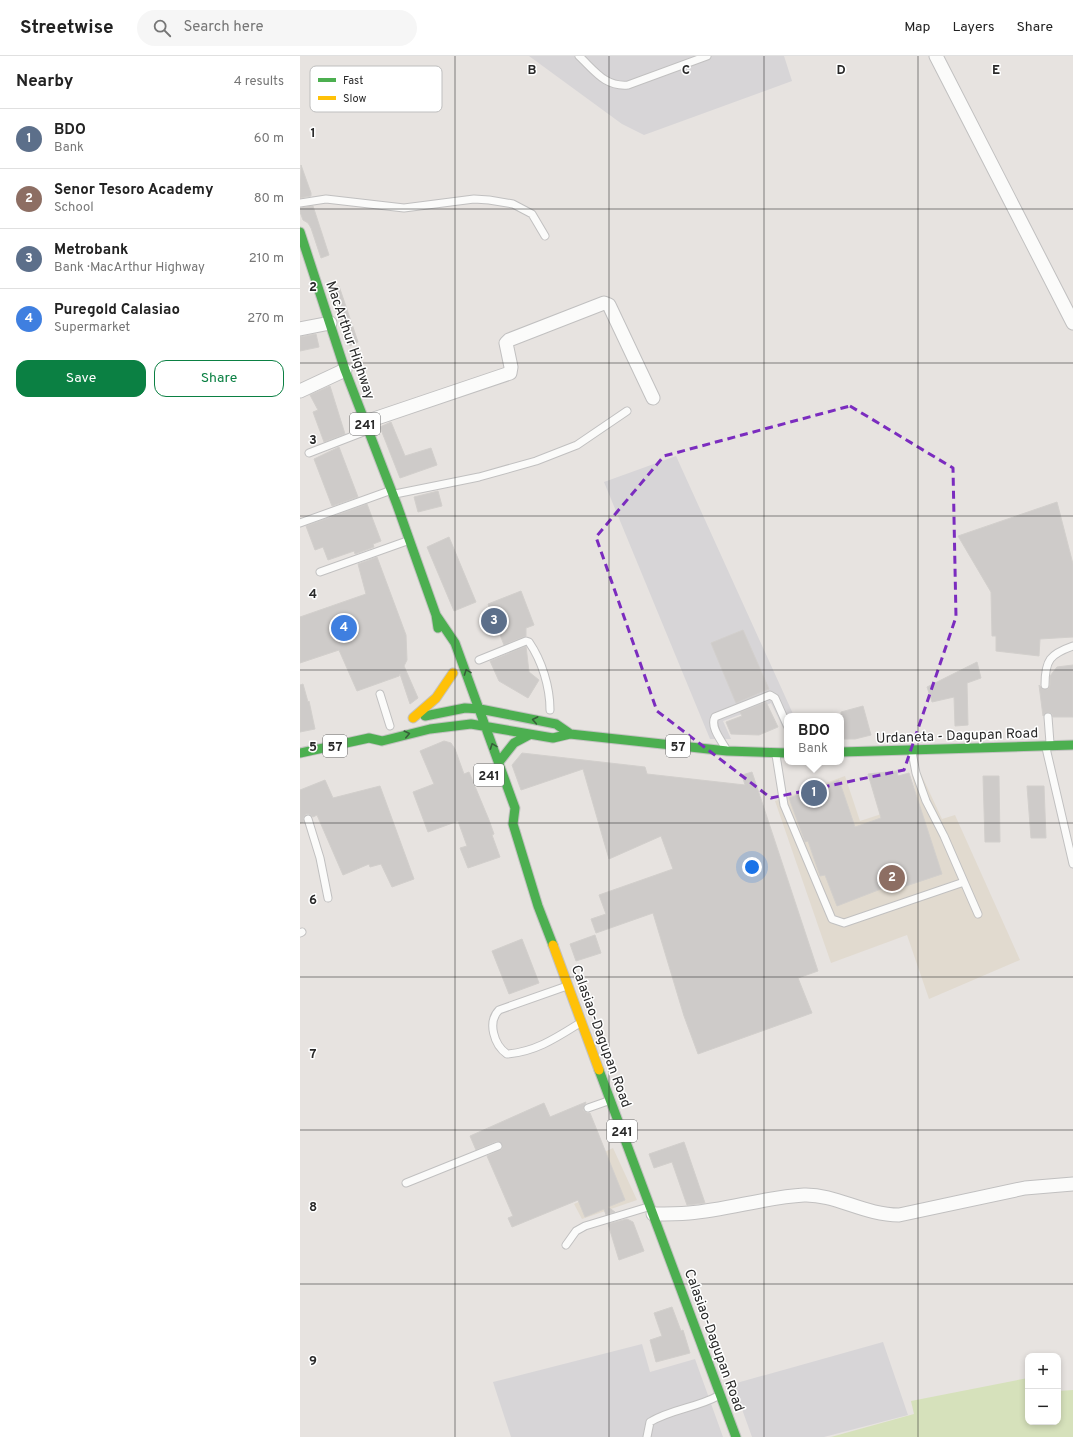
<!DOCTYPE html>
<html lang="en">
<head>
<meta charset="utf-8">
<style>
	:root { --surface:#fff; --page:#f6f6f6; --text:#222; --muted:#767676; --line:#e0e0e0; --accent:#0b8043 }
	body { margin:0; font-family:Overpass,sans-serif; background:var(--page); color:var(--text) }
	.controls { position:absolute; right:12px; bottom:12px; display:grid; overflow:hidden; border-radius:8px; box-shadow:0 2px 6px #0003 }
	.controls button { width:36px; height:36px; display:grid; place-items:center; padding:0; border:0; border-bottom:1px solid var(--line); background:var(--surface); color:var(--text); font:20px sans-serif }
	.you { position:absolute; left:452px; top:811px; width:14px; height:14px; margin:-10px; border:3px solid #fff; border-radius:50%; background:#1a73e8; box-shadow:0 0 0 6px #1a73e833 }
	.badge { display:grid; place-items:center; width:26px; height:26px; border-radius:50%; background:var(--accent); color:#fff; font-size:13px; font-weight:700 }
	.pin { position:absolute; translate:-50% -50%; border:2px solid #fff; box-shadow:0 1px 4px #0006 }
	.popup { position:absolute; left:484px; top:657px; width:60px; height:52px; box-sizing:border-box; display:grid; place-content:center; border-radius:8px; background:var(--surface); filter:drop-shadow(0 1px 3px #0005); font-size:13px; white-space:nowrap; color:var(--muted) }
	.popup b { font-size:15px; color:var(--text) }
	.popup::after { content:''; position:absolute; left:50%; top:100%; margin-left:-8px; border:8px solid transparent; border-top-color:var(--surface) }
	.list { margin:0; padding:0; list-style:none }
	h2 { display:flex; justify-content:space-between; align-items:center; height:52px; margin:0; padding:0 16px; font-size:17px }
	h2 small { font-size:13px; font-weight:400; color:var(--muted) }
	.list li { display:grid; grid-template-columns:26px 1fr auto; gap:12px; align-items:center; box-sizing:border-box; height:60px; padding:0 16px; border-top:1px solid var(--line) }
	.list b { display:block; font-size:15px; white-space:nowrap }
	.list p { margin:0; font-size:13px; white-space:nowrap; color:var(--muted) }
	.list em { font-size:13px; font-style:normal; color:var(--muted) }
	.actions { display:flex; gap:8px; padding:12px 16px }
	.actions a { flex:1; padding:9px 0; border:1px solid var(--accent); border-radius:12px; text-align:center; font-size:14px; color:var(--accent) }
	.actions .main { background:var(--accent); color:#fff }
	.icon { flex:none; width:22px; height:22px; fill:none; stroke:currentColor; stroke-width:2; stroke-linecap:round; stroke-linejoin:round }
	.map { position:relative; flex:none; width:773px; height:1381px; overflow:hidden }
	header { display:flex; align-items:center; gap:24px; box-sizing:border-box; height:56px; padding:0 20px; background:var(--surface); border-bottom:1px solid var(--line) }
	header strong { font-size:19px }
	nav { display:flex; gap:22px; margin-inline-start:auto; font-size:14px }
	.search { width:280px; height:36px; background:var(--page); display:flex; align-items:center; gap:10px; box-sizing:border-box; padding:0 14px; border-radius:22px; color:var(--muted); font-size:15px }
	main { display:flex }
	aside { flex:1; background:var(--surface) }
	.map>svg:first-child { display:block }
</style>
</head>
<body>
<header>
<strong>Streetwise</strong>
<div class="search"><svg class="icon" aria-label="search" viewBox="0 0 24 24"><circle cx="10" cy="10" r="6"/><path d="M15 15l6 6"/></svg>Search here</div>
<nav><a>Map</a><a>Layers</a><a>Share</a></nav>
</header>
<main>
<aside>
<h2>Nearby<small>4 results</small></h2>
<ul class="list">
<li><span class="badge" style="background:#5c6f8a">1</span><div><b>BDO</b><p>Bank</p></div><em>60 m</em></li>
<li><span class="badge" style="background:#8d6e63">2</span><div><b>Senor Tesoro Academy</b><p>School</p></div><em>80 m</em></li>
<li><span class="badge" style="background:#5c6f8a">3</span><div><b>Metrobank</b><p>Bank · MacArthur Highway</p></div><em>210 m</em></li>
<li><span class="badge" style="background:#3f7fe0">4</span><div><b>Puregold Calasiao</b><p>Supermarket</p></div><em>270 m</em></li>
</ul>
<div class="actions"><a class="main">Save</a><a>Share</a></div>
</aside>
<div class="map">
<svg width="773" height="1381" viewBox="0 0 773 1381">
	<rect width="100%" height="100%" fill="#e7e3e0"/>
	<!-- industrial -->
	<path fill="#d7d5d7" d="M229,0H484L492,25L344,79L322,68Z
		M376,400L494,660H487V680L471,647L423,665L431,683H410L304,426Z
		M583,1286L608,1359L524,1381H452L433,1328Z
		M342,1288L350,1316L395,1303L423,1381H211L193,1326Z"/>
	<!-- education -->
	<path fill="#e1dacf" d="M621,718L642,763L655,759L720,904L629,943L607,879L531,907L475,745L545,720L560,765L618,746L612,720Z
		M313,1092L337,1144L282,1163L274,1148L285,1143L273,1110Z"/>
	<!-- pitch -->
	<path fill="#d6e1bb" d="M728,1322V1366H758V1335L773,1334V1381H531L614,1358L611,1345Z"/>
	<!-- building -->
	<path fill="#cecbc9" stroke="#d2cfcc" d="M1,109L11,137V140L0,142Z
		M13,150L29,199L21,202L11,172L8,167L3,164L0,156V152Z
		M39,230L58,286L50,290L31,233Z
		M16,278L19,291L0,295V281Z
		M30,330L45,378L24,386L13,356L18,354L10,339Z
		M91,366L105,400L131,392L137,409L100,422L80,371Z
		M39,391L58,441L32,450L14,403Z
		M138,435L142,450L118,456L114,441Z
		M757,446L773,508V581L740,583L739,600L696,595V580H692L691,536L658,480Z
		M67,448L81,485L73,488L74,491L55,498L54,495L28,504L23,491L15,494L6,470Z
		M149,481L176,546L154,555L127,491Z
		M77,501L106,579L107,604L104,610L118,642L110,648L100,618L99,620L57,635L39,594L0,607V561L66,538L58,508Z
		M221,535L234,569L226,572V580L204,589L188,548Z
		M443,574L469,633L436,647L411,587Z
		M226,590L229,616L239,624L228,642L199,625L190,605Z
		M677,606L681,622L667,627L668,669L655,670L654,641L632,646L627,631Z
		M773,609V661H753L752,658L748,656L743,660L739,629L743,633H748L750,629V620L757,611Z
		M3,628L8,646L9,645L15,673L0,676V629Z
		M466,646L478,671L459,679L431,678L426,666L442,660L440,656Z
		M563,650L571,679L555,683H541V656Z
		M144,685L151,687L155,693L164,718L169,716L189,764L194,778L192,779L200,801L168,812L160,792L167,790L158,765L128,776L113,736L134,728L120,695Z
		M222,697L345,711L347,718L445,729L442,719L452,716L518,915L498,922L512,957L398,998L384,960L353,857L296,877L291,863L306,858L299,839L373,813L361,780L309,803L283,713L221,734L212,709Z
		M597,715L598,720L609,717L642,818L588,836L586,831L537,850L525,819L520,820L508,785L505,786L489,742L539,724L555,771L581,762L568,718Z
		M683,720H699L700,786H685Z
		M25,724L33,742L80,730L114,823L92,831L81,808L70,811L69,808L43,819L17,759L13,761L9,758H6L3,762L4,766L0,767V734Z
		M727,730H744L746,782H731Z
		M295,879L301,897L276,905L270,888Z
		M222,883L239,927L209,938L192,895Z
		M286,1046L283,1054L287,1057H290L325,1144L308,1151L315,1156L306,1159L304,1153L285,1161L278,1144L212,1171L208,1162L213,1160L187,1100L202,1093V1088L197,1085L176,1094L170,1080L244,1047L250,1061Z
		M384,1086L405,1147L387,1149L372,1106L354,1112L349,1098Z
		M327,1163L333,1166L344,1195L319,1204L308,1168Z
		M372,1251L381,1275L383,1274L390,1297L356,1306L350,1284L362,1280L354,1257Z"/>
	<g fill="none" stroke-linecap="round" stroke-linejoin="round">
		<defs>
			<path id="lane" d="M279,0C295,15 305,31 328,29L407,0
				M0,147L26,143L104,152L174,143L189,144L213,148L232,158L245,180
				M9,397L66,375
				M95,438L179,421L236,405L277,389L327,355
				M0,467L89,435
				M20,516L107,485
				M179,604L226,585L229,586C242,605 250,631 250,654
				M745,629C745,604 750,598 773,590
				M80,638L90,670
				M748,661L750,687
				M425,691C420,683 410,670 415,661L470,639L475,642L487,669
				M746,692L773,808
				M612,696L616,717L626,745L644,780L678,858
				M476,699L484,749L532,863L544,867L664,826
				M8,763L20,802L28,842
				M0,877L2,876
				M267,930L199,954C187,966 194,989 207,998C235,996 256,982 280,967
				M288,1052L308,1045
				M106,1127L198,1090
				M266,1189L276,1175L285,1170L348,1151
				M347,1381L350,1366C371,1353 396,1352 418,1340"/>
			<path id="street" d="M636,0L773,267
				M0,273L30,267
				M0,335L45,314
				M65,366L210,317L211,311L206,287L209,284L304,247L309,249L353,342
				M353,1158C365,1158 377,1158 389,1157C428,1154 465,1141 504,1139C536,1138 564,1159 599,1159L725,1132L773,1128"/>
			<path id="fast" d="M0,176L45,314L97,449L136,559L138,572
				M136,559L155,587L215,752L213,768L238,850L253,889
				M125,660L165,652L180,653L256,668L269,677
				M541,696L773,689
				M0,697L69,682L82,685L130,673L171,668L253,682L270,678L427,695L487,697
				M199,706L214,687L229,679
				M299,1014L436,1381"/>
			<path id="slow" d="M113,662L136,642L153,617
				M253,889L299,1014"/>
		</defs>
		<!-- lane casing -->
		<use href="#lane" stroke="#c1c0c0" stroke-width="9"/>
		<!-- street casing -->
		<use href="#street" stroke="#c1c0c0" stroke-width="15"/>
		<!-- fast casing -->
		<use href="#fast" stroke="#c3c2c1" stroke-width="11"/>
		<!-- slow casing -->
		<use href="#slow" stroke="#c3c2c1" stroke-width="11"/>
		<!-- lane -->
		<use href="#lane" stroke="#fbfbfa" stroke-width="7"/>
		<!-- street -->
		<use href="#street" stroke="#fbfbfa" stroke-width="13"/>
		<!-- fast -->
		<use href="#fast" stroke="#4caf50" stroke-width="9"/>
		<!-- slow -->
		<use href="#slow" stroke="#ffc107" stroke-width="9"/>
	</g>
	<!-- one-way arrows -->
	<defs><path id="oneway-chevron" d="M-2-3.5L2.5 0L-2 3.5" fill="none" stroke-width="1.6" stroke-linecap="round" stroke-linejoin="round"/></defs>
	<g stroke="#375f39">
		<use href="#oneway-chevron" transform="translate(167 616) rotate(-110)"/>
		<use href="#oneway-chevron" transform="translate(235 664) rotate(-169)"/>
		<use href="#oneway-chevron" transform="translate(107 678) rotate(-13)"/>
		<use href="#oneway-chevron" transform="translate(193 690) rotate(-110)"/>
	</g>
	<!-- marked area -->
	<path fill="none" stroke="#7b2cbf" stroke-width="3" stroke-dasharray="8 5" stroke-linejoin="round" d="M550,350L653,412L656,561L604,714L471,742L357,655L296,481L364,400Z"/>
	<!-- grid -->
	<path fill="none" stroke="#292929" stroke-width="1" stroke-opacity="0.55" d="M155,0V1381M309,0V1381M464,0V1381M618,0V1381M0,153H773M0,307H773M0,460H773M0,614H773M0,767H773M0,921H773M0,1074H773M0,1228H773"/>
	<g text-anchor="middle" stroke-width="3" stroke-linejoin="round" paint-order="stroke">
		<!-- shield labels -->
		<g fill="#fff" stroke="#696969" stroke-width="1">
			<rect x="50" y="357" width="30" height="22" rx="3"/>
			<rect x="23" y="679" width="24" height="22" rx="3"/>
			<rect x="366" y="679" width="24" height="22" rx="3"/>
			<rect x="174" y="708" width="30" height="22" rx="3"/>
			<rect x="307" y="1064" width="30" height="22" rx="3"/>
		</g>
		<g font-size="13" font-weight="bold" fill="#292929">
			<text x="65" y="373">241</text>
			<text x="35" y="695">57</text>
			<text x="378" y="695">57</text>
			<text x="189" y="724">241</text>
			<text x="322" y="1080">241</text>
		</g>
		<!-- street labels -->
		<g font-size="14" fill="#292929" stroke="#fff">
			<text transform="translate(51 284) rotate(71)" y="5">MacArthur Highway</text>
			<text transform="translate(657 679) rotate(-2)" y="5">Urdaneta - Dagupan Road</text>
			<text transform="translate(302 980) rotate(70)" y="5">Calasiao-Dagupan Road</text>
			<text transform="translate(415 1284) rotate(70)" y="5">Calasiao-Dagupan Road</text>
		</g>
	</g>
	<!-- legend -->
	<rect x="10" y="10" width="132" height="46" rx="6" fill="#fff" stroke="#bfbfbf" stroke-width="1"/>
	<rect x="18" y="22" width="18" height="4" fill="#4caf50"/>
	<rect x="18" y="40" width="18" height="4" fill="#ffc107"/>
	<g font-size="11" fill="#292929">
		<text x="43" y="28">Fast</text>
		<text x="43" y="46">Slow</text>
	</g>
	<g font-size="13" text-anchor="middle" font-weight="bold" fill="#292929" stroke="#fff" stroke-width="3" stroke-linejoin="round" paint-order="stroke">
		<text x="232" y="18">B</text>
		<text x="386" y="18">C</text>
		<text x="541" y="18">D</text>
		<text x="696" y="18">E</text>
		<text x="13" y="81">1</text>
		<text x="13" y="235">2</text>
		<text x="13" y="388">3</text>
		<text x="13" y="542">4</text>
		<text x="13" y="695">5</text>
		<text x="13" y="848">6</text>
		<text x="13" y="1002">7</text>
		<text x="13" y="1155">8</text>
		<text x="13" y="1309">9</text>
	</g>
</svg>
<div class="controls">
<button>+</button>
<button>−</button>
</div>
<div class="you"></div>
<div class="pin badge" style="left:514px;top:737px;background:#5c6f8a">1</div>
<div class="popup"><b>BDO</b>Bank</div>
<div class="pin badge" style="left:592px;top:822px;background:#8d6e63">2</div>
<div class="pin badge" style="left:194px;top:565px;background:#5c6f8a">3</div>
<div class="pin badge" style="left:44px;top:572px;background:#3f7fe0">4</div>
</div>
</main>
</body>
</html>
